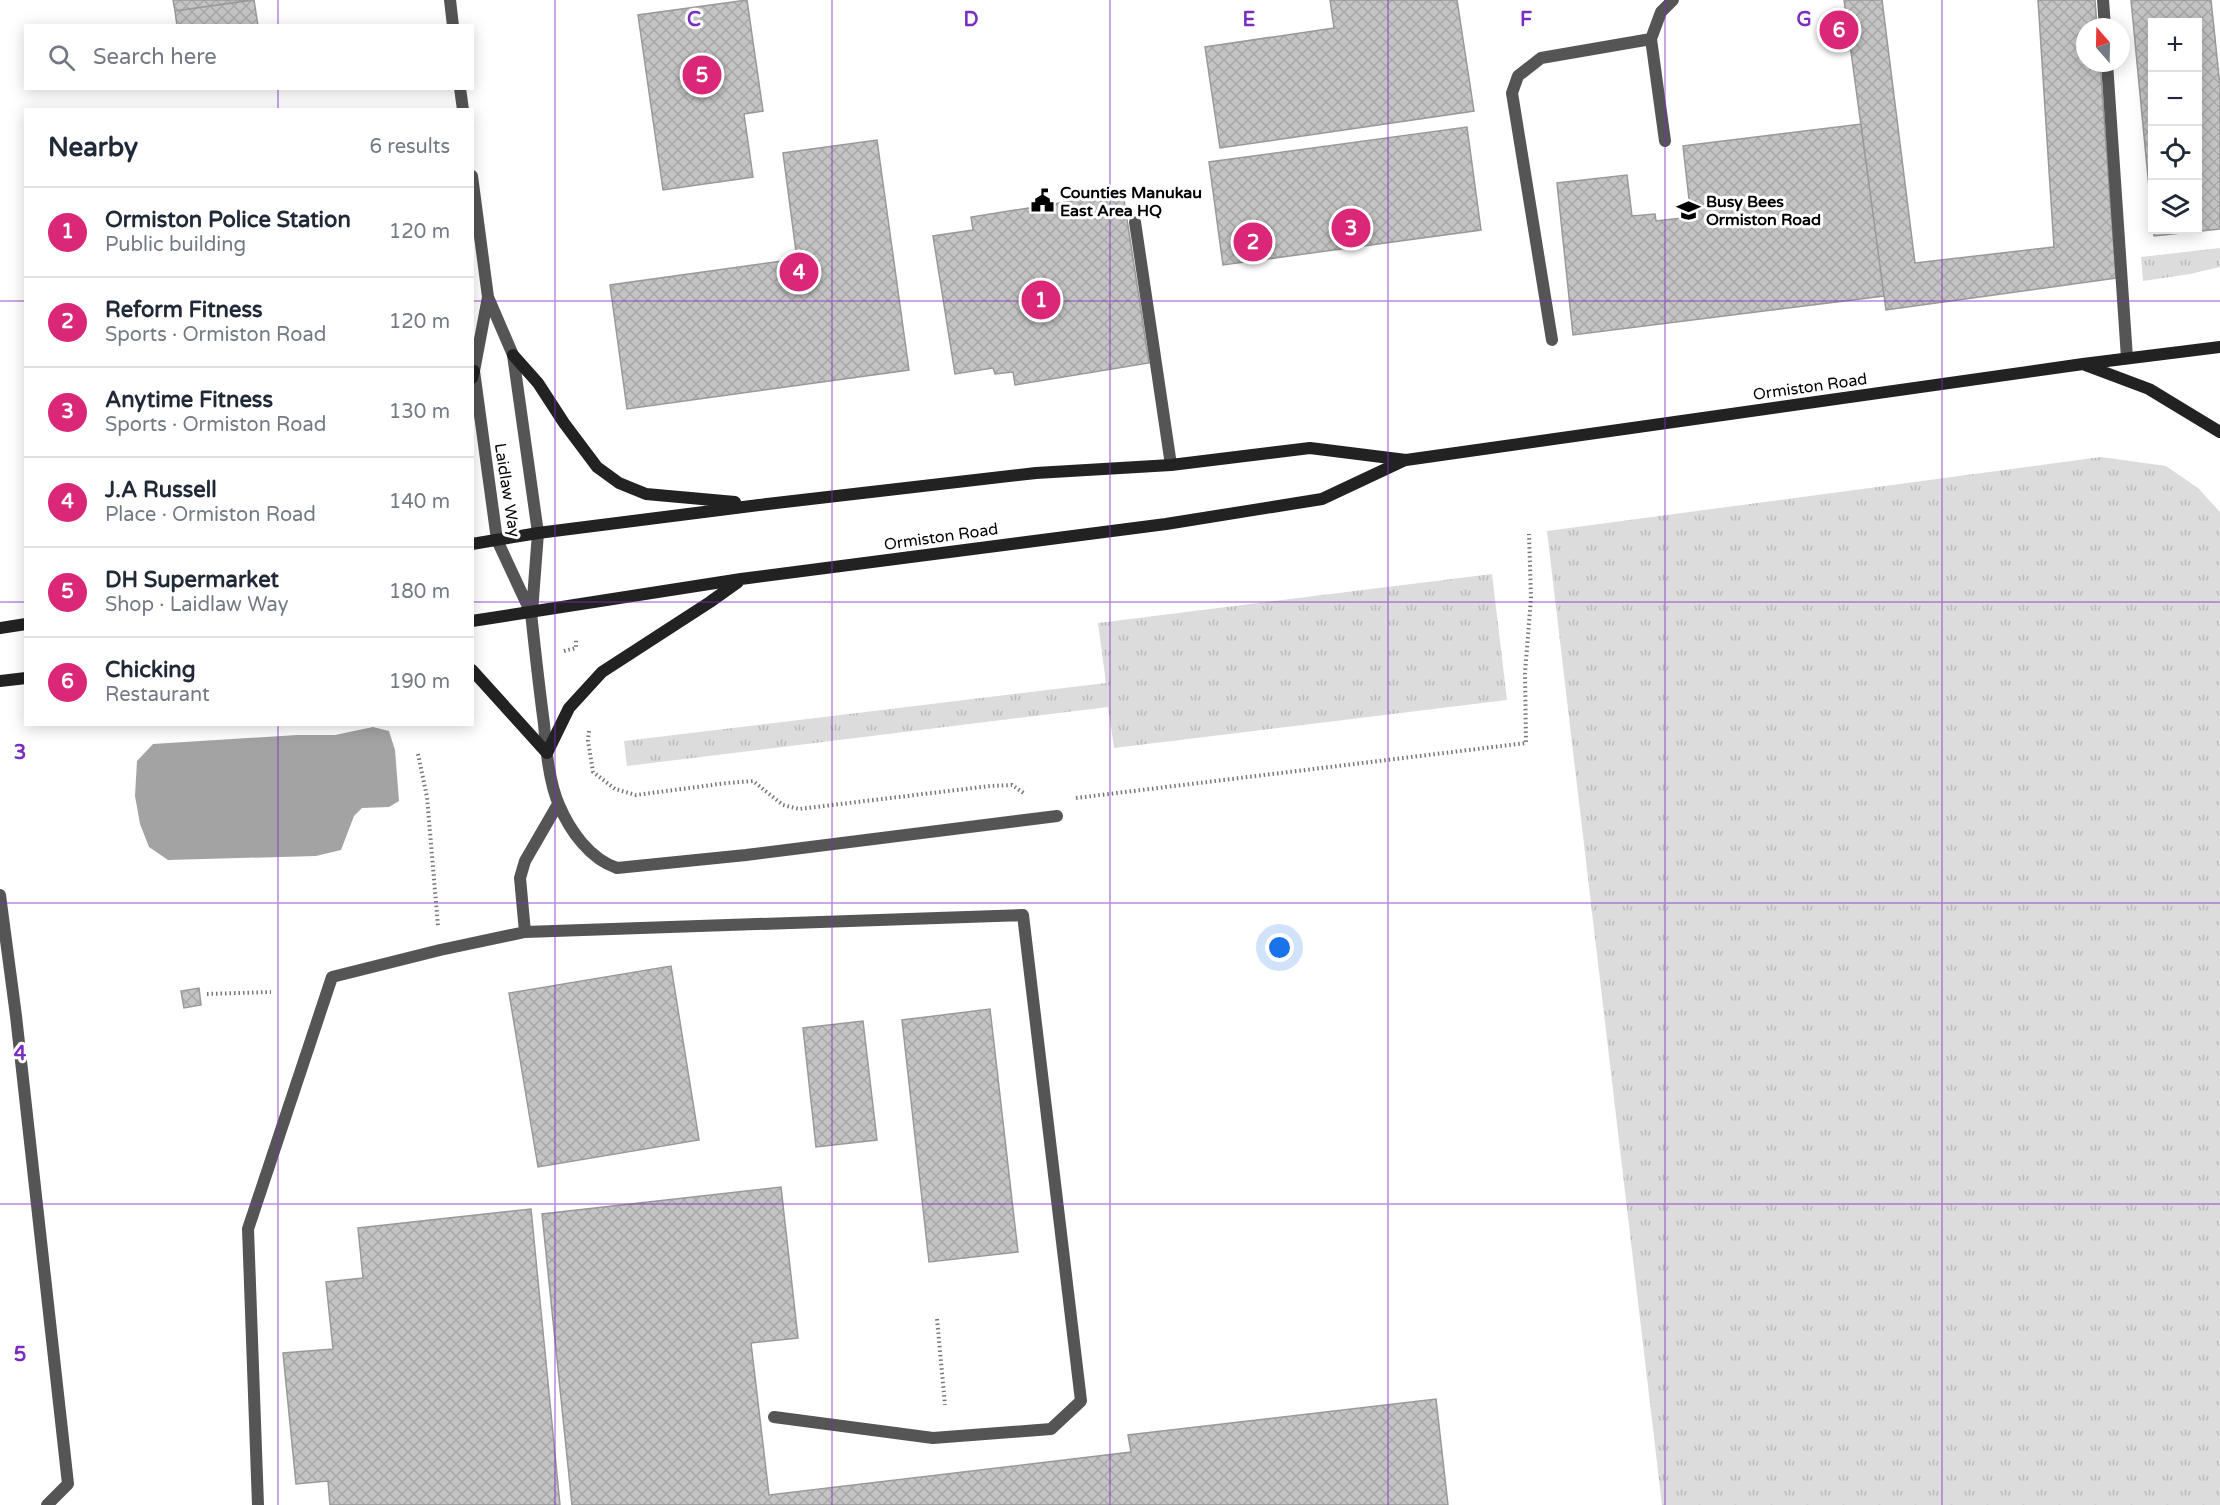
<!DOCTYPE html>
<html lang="en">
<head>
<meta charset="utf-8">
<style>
	:root { --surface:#fff; --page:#f6f6f7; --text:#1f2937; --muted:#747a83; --line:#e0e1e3; --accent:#db2777 }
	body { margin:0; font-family:"Varela Round",sans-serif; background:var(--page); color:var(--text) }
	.controls { position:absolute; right:18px; top:18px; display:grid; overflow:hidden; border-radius:0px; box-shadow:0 3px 15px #0003 }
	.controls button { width:54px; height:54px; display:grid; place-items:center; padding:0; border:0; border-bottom:2px solid var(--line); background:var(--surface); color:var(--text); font:30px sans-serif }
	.compass { position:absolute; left:2076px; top:18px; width:54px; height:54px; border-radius:50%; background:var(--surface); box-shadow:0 3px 15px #0003; rotate:340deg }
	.you { position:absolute; left:1280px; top:948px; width:21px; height:21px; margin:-15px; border:4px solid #fff; border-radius:50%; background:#1a73e8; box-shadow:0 0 0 9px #1a73e833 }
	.badge { display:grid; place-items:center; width:39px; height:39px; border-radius:50%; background:var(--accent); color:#fff; font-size:20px; font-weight:700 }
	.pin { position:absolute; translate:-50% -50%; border:3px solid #fff; box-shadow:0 2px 6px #0006 }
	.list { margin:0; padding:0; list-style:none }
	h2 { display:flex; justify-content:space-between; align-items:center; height:78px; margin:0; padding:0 24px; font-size:26px }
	h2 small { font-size:20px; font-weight:400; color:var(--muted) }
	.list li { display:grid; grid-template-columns:39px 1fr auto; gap:18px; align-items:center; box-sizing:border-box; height:90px; padding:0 24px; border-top:2px solid var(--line) }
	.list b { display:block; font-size:22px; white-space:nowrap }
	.list p { margin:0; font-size:20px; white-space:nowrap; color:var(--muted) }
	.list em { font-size:20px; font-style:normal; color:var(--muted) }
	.icon { flex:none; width:33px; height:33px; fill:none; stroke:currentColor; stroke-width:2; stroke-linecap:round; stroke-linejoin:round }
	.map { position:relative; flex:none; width:2220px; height:1505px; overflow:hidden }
	.search { position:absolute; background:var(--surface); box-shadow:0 3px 15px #0003; left:24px; top:24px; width:450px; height:66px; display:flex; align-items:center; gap:15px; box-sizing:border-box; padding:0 21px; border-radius:0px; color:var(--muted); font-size:22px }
	.panel { position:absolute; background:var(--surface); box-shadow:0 3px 15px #0003; left:24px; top:108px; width:450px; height:618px; border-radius:0px }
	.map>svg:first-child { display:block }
</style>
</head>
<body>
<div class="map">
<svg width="2220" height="1505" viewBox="0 0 2220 1505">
	<defs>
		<pattern id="grass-tufts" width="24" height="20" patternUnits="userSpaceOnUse" patternTransform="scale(1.5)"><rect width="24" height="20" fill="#dcdcdc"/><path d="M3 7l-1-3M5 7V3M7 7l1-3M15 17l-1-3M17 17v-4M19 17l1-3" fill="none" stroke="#bbb"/></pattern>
		<pattern id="building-cross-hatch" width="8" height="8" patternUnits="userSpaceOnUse" patternTransform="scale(1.5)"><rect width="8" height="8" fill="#c4c4c4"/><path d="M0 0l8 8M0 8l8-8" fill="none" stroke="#a7a7a7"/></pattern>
	</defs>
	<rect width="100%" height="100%" fill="#fff"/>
	<!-- grass -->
	<path fill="url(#grass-tufts)" d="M2220,248V267L2190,274L2143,281L2141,257Z
		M2101,457L2166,466L2198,488L2220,512V1505H1662L1547,531Z
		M1492,574L1507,700L1114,748L1108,707L627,766L624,741L1106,683L1098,623Z"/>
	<!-- water -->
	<path fill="#a3a3a3" d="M373,727L389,731L395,750L399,801L389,807L362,808L354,816L341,850L316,856L168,860L149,847L140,824L135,796L137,761L153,744L297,735H335Z"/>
	<!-- building -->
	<path fill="url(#building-cross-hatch)" stroke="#999" stroke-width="1.5" d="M173,0H251L175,11Z
		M254,0L258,26H177L175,11Z
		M747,0L763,111L744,114L753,177L663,190L638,15Z
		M1330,0H1457L1474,111L1220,148L1205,47L1334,28Z
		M1844,0H1882L1915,263L2054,247L2038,0H2095L2097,27H2085V63H2100L2116,278L1886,310Z
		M2131,0H2211L2220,86V229L2154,236V230H2198V22H2152V219Z
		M1861,124L1884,296L1573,335L1557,183L1627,175L1632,216L1655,214L1656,221L1691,217L1683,146Z
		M1467,127L1481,230L1223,265L1209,162Z
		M877,140L909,370L627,409L610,285L797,259L783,153Z
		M1123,193L1149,363L1015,385L1013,372L995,374L993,368L955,374L933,236L973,230L971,217Z
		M671,966L699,1140L538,1167L509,993Z
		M199,988L201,1005L184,1008L181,991Z
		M990,1009L1018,1252L929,1262L902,1020Z
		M863,1021L877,1140L816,1147L803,1028Z
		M781,1187L798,1338L751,1343L769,1495L1131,1452L1128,1435L1436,1399L1448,1505H572L542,1214Z
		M531,1209L560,1505H330L328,1481L296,1484L283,1353L333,1349L326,1282L363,1278L358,1228Z"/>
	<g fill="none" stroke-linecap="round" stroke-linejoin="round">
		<!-- path -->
		<path stroke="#777" stroke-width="4" stroke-dasharray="1.5 3" stroke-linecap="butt" d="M564,651L576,648V638
			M589,731L588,741L593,772L615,789L636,795L727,783L753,781L783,805L799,809L990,786L1012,785L1025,794
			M418,754L427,797L438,926
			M1076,798L1526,743L1525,673L1531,598L1529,534
			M207,994L271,992
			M937,1319L945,1405"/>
		<!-- service -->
		<path stroke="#555" stroke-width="12" d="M2103,0L2105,27
			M2107,63L2127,358
			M1665,141L1651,39L1661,12L1673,0
			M1135,222L1171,465
			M1552,340L1512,93L1518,76L1541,58L1651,39
			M531,613C535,650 539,687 544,724C546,749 549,782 559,805C570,831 590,859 617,868L746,855L1057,816
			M0,895L16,1016L68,1484L47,1505
			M525,932L1023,915L1081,1401L1051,1429L933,1438L774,1417
			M258,1505L248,1229L332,977L440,950L525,932L520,878L525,861L558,804"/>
		<!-- minor -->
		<path stroke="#555" stroke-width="12" d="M450,0L453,26
			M460,88L463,110
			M472,176L488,297L474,371L497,540L531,613
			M488,297L513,355L538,533L532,612"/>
		<!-- secondary -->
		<path stroke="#222" stroke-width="12" d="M513,355L538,383L564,423L597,467L619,483L646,494L735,502
			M2085,365L2149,389L2220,432
			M472,378L474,371
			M472,544L538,533L759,505L1036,473L1171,465L1310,448L1406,460L2083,364L2220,347
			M472,621L741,579L1166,524L1322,499L1405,460
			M0,628L26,624
			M472,670L547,753L569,708L602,672L710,602L738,582
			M0,681L26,678"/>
	</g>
	<!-- grid -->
	<path fill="none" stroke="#7b2cbf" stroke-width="1.5" stroke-opacity="0.55" d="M278,0V26M555,0V1505M832,0V1505M1110,0V1505M1388,0V1505M1665,0V1505M1942,0V1505M278,88V110M0,301H26M472,301H2220M0,602H26M472,602H2220M278,724V1505M0,903H2220M0,1204H2220"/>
	<!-- icons -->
	<defs>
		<symbol id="civic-bare" viewBox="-9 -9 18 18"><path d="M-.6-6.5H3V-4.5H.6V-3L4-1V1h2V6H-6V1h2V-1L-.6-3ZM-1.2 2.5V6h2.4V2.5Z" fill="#000" stroke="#fff" stroke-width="2.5" paint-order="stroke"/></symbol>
		<symbol id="school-bare" viewBox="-9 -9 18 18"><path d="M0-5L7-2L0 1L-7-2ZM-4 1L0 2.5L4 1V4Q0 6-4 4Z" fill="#000" stroke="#fff" stroke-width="2.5" paint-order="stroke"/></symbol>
	</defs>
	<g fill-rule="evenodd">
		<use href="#civic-bare" x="1026" y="184" width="33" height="33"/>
		<use href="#school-bare" x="1672" y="194" width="33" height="33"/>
	</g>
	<g text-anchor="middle" stroke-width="6" stroke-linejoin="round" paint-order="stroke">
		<!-- poi labels -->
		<g font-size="16" font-weight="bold" fill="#000" stroke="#fff" text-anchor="start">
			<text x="1060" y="198">Counties Manukau<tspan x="1060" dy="18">East Area HQ</tspan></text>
			<text x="1706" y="207">Busy Bees<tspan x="1706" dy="18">Ormiston Road</tspan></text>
		</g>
		<!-- street labels -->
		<g font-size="16" fill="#000" stroke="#fff">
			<text transform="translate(1810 386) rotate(-8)" y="6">Ormiston Road</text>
			<text transform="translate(508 490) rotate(81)" y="6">Laidlaw Way</text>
			<text transform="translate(941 536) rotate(-8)" y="6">Ormiston Road</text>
		</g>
	</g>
	<g font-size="20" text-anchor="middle" font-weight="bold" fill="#7b2cbf" stroke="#fff" stroke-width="6" stroke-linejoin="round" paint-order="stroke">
		<text x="694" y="26">C</text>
		<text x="971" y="26">D</text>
		<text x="1249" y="26">E</text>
		<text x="1526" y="26">F</text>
		<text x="1804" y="26">G</text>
		<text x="20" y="759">3</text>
		<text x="20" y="1060">4</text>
		<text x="20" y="1361">5</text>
	</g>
</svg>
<div class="controls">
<button>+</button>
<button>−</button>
<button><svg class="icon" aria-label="locate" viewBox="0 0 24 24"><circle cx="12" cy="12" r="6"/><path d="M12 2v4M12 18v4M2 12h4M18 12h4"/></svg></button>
<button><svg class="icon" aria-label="layers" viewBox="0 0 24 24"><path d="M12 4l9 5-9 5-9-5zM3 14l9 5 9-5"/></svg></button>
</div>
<svg class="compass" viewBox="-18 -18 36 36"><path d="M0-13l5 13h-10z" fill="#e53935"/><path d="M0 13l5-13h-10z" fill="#747a83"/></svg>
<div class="you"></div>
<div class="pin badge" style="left:1041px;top:300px">1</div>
<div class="pin badge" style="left:1253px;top:242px">2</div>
<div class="pin badge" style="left:1351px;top:228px">3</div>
<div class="pin badge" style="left:799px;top:272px">4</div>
<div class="pin badge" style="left:702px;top:75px">5</div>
<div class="pin badge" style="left:1839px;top:30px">6</div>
<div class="search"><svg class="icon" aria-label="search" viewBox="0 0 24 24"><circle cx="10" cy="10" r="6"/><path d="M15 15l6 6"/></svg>Search here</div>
<section class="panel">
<h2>Nearby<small>6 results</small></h2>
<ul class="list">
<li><span class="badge">1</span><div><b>Ormiston Police Station</b><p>Public building</p></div><em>120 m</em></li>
<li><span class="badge">2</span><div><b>Reform Fitness</b><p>Sports · Ormiston Road</p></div><em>120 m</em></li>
<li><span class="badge">3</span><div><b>Anytime Fitness</b><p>Sports · Ormiston Road</p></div><em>130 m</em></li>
<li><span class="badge">4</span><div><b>J.A Russell</b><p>Place · Ormiston Road</p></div><em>140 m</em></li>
<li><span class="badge">5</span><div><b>DH Supermarket</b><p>Shop · Laidlaw Way</p></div><em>180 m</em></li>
<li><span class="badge">6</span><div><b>Chicking</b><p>Restaurant</p></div><em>190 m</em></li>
</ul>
</section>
</div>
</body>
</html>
